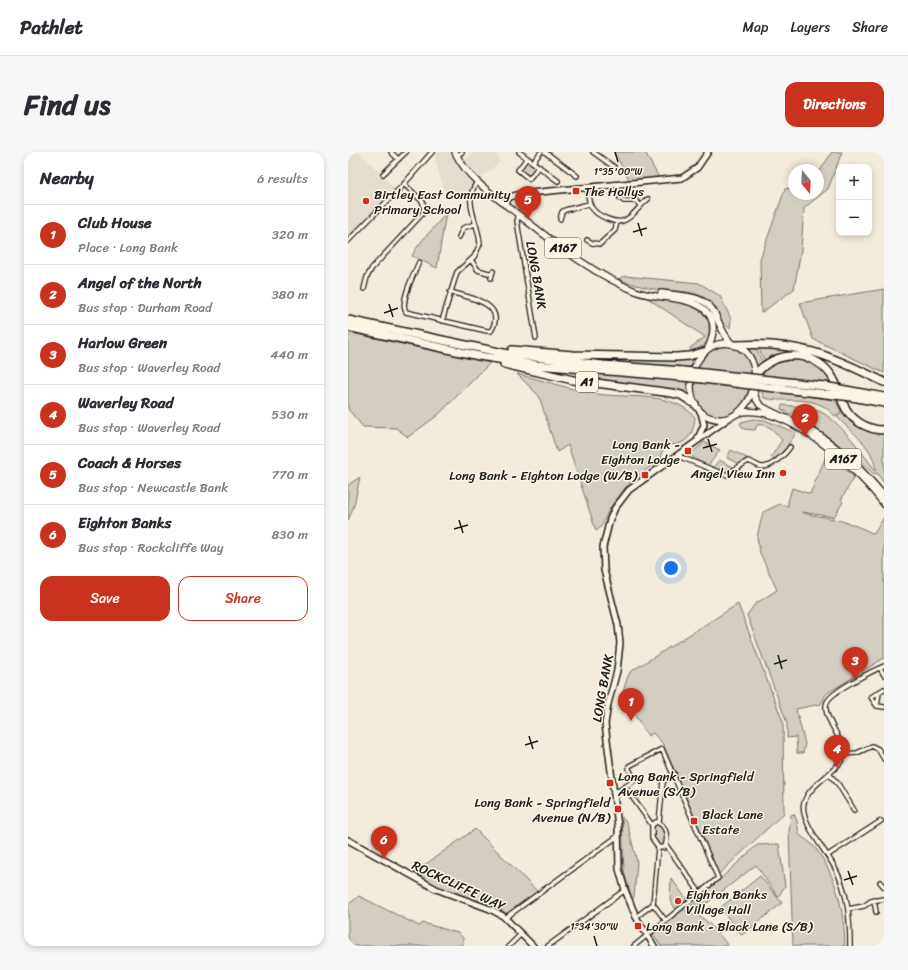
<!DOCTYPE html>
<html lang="en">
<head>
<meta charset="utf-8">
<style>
	:root { --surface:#fff; --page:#f7f7f7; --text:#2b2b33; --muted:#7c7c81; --line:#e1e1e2; --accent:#c8321e }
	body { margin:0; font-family:Sriracha,sans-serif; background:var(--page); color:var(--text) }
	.controls { position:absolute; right:12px; top:12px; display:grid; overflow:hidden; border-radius:8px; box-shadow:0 2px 6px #0003 }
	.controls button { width:36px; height:36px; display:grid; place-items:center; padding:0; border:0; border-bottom:1px solid var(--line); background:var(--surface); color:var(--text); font:20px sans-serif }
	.compass { position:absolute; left:440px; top:12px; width:36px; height:36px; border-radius:50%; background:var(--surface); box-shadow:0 2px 6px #0003; rotate:162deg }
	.you { position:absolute; left:323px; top:416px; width:14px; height:14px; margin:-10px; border:3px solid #fff; border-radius:50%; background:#1a73e8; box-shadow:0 0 0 6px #1a73e833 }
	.badge { display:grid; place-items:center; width:26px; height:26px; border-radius:50%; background:var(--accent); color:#fff; font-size:13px; font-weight:700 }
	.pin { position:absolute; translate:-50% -33px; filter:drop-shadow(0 1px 2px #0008) }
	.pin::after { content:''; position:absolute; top:21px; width:14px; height:12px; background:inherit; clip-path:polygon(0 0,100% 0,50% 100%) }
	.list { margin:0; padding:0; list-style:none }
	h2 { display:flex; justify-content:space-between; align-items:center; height:52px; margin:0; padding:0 16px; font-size:17px }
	h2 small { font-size:13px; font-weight:400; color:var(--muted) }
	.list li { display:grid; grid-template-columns:26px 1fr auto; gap:12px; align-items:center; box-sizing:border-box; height:60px; padding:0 16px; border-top:1px solid var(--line) }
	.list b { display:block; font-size:15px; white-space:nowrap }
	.list p { margin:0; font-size:13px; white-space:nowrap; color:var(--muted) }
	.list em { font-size:13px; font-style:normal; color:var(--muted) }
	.actions { display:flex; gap:8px; padding:12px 16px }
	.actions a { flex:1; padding:9px 0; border:1px solid var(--accent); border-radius:12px; text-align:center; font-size:14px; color:var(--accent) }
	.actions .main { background:var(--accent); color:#fff }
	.map { position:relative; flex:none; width:536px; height:794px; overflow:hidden; border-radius:12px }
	header { display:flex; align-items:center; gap:24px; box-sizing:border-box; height:56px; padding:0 20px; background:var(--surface); border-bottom:1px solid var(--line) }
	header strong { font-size:19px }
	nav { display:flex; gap:22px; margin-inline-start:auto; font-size:14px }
	.intro { display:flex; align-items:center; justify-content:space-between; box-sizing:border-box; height:96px; padding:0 24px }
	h1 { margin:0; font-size:28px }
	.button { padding:10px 18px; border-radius:12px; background:var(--accent); color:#fff; font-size:14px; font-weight:700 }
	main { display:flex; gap:24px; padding:0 24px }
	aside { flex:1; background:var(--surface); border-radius:12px; box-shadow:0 2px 6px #0003 }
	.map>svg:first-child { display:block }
</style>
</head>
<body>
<header>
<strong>Pathlet</strong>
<nav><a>Map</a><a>Layers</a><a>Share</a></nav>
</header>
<div class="intro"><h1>Find us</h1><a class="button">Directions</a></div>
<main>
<aside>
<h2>Nearby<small>6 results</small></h2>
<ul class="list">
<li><span class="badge">1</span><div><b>Club House</b><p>Place · Long Bank</p></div><em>320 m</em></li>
<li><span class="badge">2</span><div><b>Angel of the North</b><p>Bus stop · Durham Road</p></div><em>380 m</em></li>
<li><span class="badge">3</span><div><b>Harlow Green</b><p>Bus stop · Waverley Road</p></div><em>440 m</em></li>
<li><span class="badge">4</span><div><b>Waverley Road</b><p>Bus stop · Waverley Road</p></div><em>530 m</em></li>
<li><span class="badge">5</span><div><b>Coach &amp; Horses</b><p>Bus stop · Newcastle Bank</p></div><em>770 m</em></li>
<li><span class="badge">6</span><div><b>Eighton Banks</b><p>Bus stop · Rockcliffe Way</p></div><em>830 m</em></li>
</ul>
<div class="actions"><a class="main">Save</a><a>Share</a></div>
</aside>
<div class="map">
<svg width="536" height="794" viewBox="0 0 536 794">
	<rect width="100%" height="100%" fill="#f3ecdd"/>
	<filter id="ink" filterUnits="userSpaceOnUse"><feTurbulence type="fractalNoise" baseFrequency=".025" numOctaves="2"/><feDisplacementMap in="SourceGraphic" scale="8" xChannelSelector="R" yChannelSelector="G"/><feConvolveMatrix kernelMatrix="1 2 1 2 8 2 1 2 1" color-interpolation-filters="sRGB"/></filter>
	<g filter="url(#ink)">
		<!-- built -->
		<path fill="#e3ddcf" d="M0,0H11L48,37L0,87Z
			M87,0H102L111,16L124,31L122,43L97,42L88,11Z
			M126,0H147L152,10L133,26L116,8Z"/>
		<!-- green -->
		<path fill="#d3cec1" stroke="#78756e" d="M266,0H297L311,26L282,29Z
			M484,0H494L480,37L456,56L453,98L446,137L413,161L412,107L437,37L446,35V42H470V22Z
			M179,9L188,15L181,24L173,18Z
			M98,60L89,116L64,104C72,87 88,76 98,60Z
			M277,124L351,131L372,144L383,167L382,176C370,172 370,153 355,145C342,138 326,139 312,138C298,136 284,132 270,127Z
			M536,137V221L465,187L452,151Z
			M298,145C318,149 352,149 361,170V188L355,194L344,200L342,196L357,185Z
			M3,181L142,211L90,263L60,285L48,276L15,275L0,257V187Z
			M377,193C382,195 388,196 392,198C400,203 407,215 402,223L349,217C354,201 362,198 377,193Z
			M407,194L415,211L410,216L404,204L396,195Z
			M409,194L440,197L442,199L417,209Z
			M195,202L343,206L344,207L342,216H334L225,208Z
			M444,207C464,209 475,214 485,233L414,224L421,214Z
			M171,212L340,229L339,237L334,241L238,227Z
			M169,222C194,228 218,236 243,241C277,248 322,237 347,265C346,275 344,286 333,291C329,293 322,292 317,294L313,302L314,307C291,322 276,333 262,356C257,363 256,375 248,379L220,293L209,300L191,244Z
			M346,230L401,236C392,276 342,272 346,230Z
			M413,238L487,248L493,259L487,264C483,261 480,256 475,254C458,244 435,251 416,246Z
			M434,253C444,254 455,254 465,257C488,262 514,301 528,319C525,293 505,282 489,265L495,259C506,273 518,281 536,281V331L529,321L526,322C496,296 468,274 433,257Z
			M406,267L417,268L448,281L433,303L428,307L423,305L434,288C427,280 421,271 409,273L407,278L396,277L392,272L393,270Z
			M356,290L372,298L360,314L345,306L343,302Z
			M383,298L399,306L391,312L379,306Z
			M479,302L506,325L493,348L495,350L486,365L454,360C464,364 471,364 481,366C497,369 512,375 526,382L536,365V506L478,542L473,552L448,557L457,592L455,601H449L448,585L439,586V571L399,463L407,452L429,438L412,401L409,385L415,360L432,352L440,354V350L444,336L462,342Z
			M371,308L387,316L379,321L365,316Z
			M12,325L6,353L0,369V333Z
			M390,452L435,570L436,661L371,722L315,592L305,581L300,584L285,560L273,558C274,545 276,532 282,520Z
			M446,662L449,669L451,682C456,687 464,691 468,697C489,725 496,759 497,794H445L441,680L443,663Z
			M274,665L279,671L289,710L286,745L284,747L276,720Z
			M308,672C317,674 319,687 315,694H311C307,687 302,680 308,672Z
			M127,677L190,740L160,762L144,753L96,738L64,722Z
			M431,692L437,734L430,745L408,713L359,751L343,754L409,693Z
			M412,724L434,751L394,783L372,756Z
			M323,726L340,749L328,758L322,748Z
			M11,744L71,774L75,771L110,781L115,786V794H0V753Z
			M336,757L342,763C355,760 373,784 380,794H313L305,782Z"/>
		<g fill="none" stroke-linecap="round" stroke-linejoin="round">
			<defs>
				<path id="street" d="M43,0L50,7
					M171,0L210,29
					M197,0L229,24
					M245,0L266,15
					M109,4L114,0
					M179,6L170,18L181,27L191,14
					M185,10L193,0
					M35,22L58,0
					M239,35C240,42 240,50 244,56C249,64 269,73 277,68C286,64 292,53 300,47
					M272,46L276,49H288L292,53
					M171,63L169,69L188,186
					M212,67L214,60L217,58L241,52
					M111,85L115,76L127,72
					M239,88L244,91L252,92L267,78L269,70
					M0,89L56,32L84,0
					M123,108L130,118L144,122
					M71,110C67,120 51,150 58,160L139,179H143C160,151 120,145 102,140
					M143,126L145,119
					M16,137L19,125L24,116L76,60L75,50L56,32
					M94,169L109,120L126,105L132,92C131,71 114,50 129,30
					M330,304L378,323L400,309C405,310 409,314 414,315C423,316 438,301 442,295
					M532,516L536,523
					M536,537L523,545L529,554L536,555
					M529,554L531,541
					M495,602L509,601L524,594L530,597L536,607
					M481,622L490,632L506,658
					M277,635L304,673
					M265,640L272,638L287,628L281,617V614L314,597L370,726L286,794
					M308,670C319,672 321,688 316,696L310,695L304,686V673Z
					M311,670L315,630L326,621
					M318,693L352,741
					M310,695L305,752L318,769
					M480,703L533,669
					M532,730L536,735
					M526,748L528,760
					M500,757L516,754L523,749L536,747
					M288,765L305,752
					M157,766L270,684
					M161,794L173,782
					M200,794L277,738
					M502,794C502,767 500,740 487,716C479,700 451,669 456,651C461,633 484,623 494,608C497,596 492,589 487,579C483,571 475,559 479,550C484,539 524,519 536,514
					M536,794V793"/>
				<path id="secondary" d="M156,52L162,45L172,42L334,26L349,16L360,0
					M350,286L356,273L353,260
					M0,688L88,737L142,757L155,764L185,794
					M306,794L288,765L277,738L271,717L270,674L257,572L260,552L269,519L272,491L270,473L256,418L255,395L262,367L267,356L281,338L381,266"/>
				<path id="primary" d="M107,0C120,28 147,44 171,63C208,92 246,123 290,140C309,147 342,144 357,158C369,169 366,183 360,196
					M313,141C332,144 358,142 367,162C372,173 375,183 384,192
					M377,191C425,194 409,271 369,267C329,263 338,193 377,191Z
					M405,235L408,247L412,253C427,263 445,268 460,276C490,294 514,317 536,344
					M390,261C437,249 510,317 536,352"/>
				<path id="highway" d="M0,168L160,202L255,213L335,219
					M0,175L131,204L188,213L334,225
					M387,193C449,189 482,203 536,230
					M164,198L225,203L328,205L341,204L355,200
					M156,212L225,228L324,241L333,243L347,252
					M356,221L394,225
					M407,223C426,198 465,197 483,223C489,231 491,242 495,251C502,268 519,278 536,278
					M355,227L394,232
					M422,228L476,234
					M419,235L478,242
					M503,239L536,245
					M504,245L536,251"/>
			</defs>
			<!-- street casing -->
			<use href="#street" stroke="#1c1c1c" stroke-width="6"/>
			<!-- secondary casing -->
			<use href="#secondary" stroke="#1c1c1c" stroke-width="8"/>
			<!-- primary casing -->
			<use href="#primary" stroke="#1c1c1c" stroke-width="8"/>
			<!-- highway casing -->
			<use href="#highway" stroke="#1c1c1c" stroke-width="10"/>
			<!-- street -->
			<use href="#street" stroke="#fcf5e5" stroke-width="3.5"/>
			<!-- secondary -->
			<use href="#secondary" stroke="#fcf5e5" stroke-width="5"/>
			<!-- primary -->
			<use href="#primary" stroke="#fcf5e5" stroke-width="5.5"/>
			<!-- highway -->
			<use href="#highway" stroke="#fcf5e5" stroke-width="7"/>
			<defs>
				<path id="highway-bridge" d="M335,219L356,221
					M334,225L355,227
					M394,225L422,228
					M394,232L419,235
					M476,234L503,239
					M478,242L504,245"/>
			</defs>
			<!-- highway-bridge casing -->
			<use href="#highway-bridge" stroke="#1c1c1c" stroke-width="10" stroke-linecap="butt"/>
			<!-- highway-bridge -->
			<use href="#highway-bridge" stroke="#fcf5e5" stroke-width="7"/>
		</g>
	</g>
	<!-- ticks -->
	<path fill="none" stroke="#1c1c1c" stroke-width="1.5" d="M267,0L270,10M290,71L294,84M285,80L299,76M41,152L45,165M36,161L50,156M360,287L364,300M355,296L369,292M111,368L115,381M106,377L120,373M430,503L434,517M426,512L439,508M181,584L185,597M177,593L190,589M500,719L505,733M496,728L509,724M246,784L249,794"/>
	<!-- markers -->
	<g fill="#c8321e" stroke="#fcf5e5" stroke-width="1.5">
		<rect x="224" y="35" width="8" height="8" rx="2"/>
		<circle cx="18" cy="49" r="4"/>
		<rect x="336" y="295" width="8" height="8" rx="2"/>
		<circle cx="435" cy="321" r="4"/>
		<rect x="293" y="319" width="8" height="8" rx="2"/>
		<rect x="258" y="627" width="8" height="8" rx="2"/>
		<rect x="266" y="653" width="8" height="8" rx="2"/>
		<rect x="342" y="665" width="8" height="8" rx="2"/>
		<circle cx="330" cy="749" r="4"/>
		<rect x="286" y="770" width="8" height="8" rx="2"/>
	</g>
	<g text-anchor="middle" stroke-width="3" stroke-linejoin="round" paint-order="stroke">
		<!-- shield labels -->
		<g fill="#fcf5e5" stroke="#5f5d58" stroke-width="1">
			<rect x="197" y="86" width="36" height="20" rx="3"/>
			<rect x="228" y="220" width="22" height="20" rx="3"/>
			<rect x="477" y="297" width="36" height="20" rx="3"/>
		</g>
		<g font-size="12" font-weight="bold" fill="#1c1c1c">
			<text x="215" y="100">A167</text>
			<text x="239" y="234">A1</text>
			<text x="495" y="311">A167</text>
		</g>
		<!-- poi labels -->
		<g font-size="13" fill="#1c1c1c" stroke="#fcf5e5" text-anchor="start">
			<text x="236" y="44">The Hollys</text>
			<text x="26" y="47">Birtley East Community<tspan x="26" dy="15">Primary School</tspan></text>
			<text x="332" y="297" text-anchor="end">Long Bank -<tspan x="332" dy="15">Eighton Lodge</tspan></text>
			<text x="427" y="326" text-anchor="end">Angel View Inn</text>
			<text x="289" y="328" text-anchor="end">Long Bank - Eighton Lodge (W/B)</text>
			<text x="270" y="629">Long Bank - Springfield<tspan x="270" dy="15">Avenue (S/B)</tspan></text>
			<text x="262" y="655" text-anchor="end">Long Bank - Springfield<tspan x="262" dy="15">Avenue (N/B)</tspan></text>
			<text x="354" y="667">Black Lane<tspan x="354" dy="15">Estate</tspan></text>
			<text x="338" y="747">Eighton Banks<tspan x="338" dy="15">Village Hall</tspan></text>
			<text x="298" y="779">Long Bank - Black Lane (S/B)</text>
		</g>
		<!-- street labels -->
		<g font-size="13" fill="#1c1c1c" stroke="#fcf5e5">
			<text transform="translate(189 123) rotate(80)" y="5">LONG BANK</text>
			<text transform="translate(254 536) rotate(-80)" y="5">LONG BANK</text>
			<text transform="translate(111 733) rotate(25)" y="5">ROCKCLIFFE WAY</text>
		</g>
	</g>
	<g font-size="10" text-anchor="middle" fill="#1c1c1c" stroke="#fcf5e5" stroke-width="3" stroke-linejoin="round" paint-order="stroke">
		<text x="270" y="23">1°35'00"W</text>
		<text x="246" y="778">1°34'30"W</text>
	</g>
</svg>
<div class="controls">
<button>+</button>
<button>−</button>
</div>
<svg class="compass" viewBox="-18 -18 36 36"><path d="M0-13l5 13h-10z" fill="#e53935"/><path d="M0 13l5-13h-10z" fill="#7c7c81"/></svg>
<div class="you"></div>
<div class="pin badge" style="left:283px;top:569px">1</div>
<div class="pin badge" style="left:457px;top:285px">2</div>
<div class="pin badge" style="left:507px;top:528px">3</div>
<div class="pin badge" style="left:489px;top:616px">4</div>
<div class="pin badge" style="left:180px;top:67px">5</div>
<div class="pin badge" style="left:36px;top:707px">6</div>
</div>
</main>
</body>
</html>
